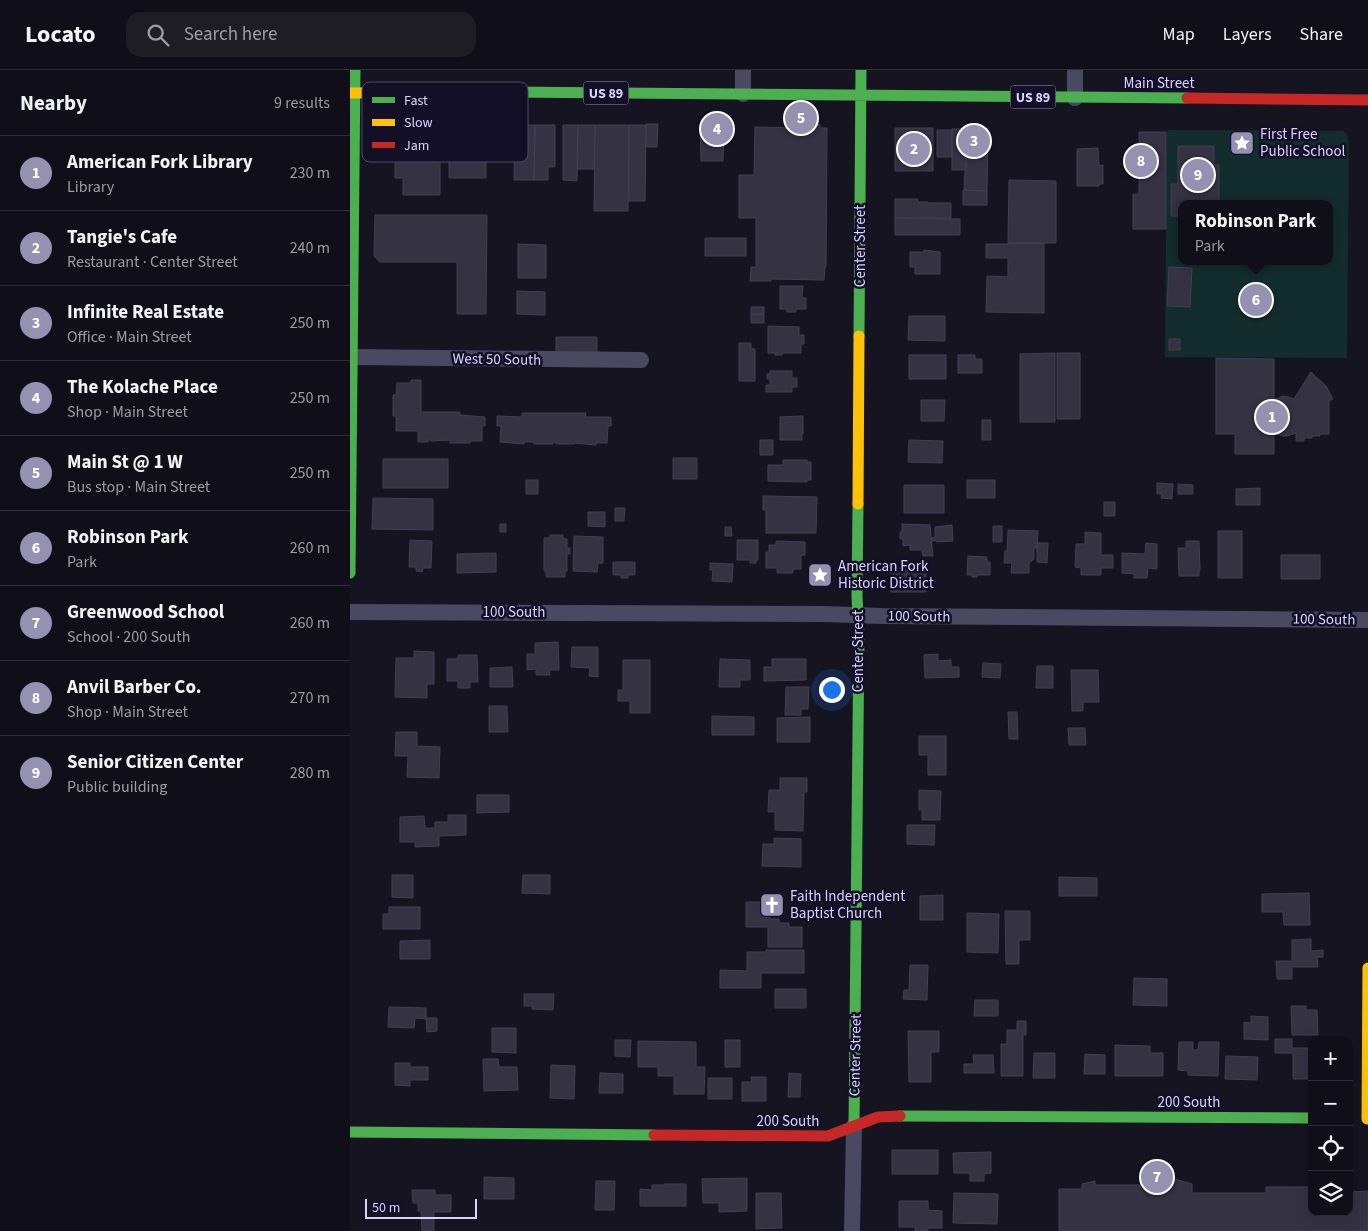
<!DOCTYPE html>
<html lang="en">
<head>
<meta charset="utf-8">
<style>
	:root { --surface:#100f19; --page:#1e1d26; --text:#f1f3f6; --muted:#9c9ca2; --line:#302f38; --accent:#9591b1 }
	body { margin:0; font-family:"Source Sans 3",sans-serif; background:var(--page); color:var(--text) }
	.controls { position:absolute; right:15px; bottom:15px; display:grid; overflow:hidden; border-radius:10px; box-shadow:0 5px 20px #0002 }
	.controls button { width:45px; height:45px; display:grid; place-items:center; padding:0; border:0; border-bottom:1px solid var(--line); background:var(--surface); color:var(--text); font:25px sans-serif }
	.scale { position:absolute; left:15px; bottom:12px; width:112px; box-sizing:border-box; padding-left:5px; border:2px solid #d9d4ff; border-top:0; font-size:14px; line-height:18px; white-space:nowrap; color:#d9d4ff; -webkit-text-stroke:4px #130f26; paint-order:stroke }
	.you { position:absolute; left:481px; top:619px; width:18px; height:18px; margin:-12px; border:4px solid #fff; border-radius:50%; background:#1a73e8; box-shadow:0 0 0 8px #1a73e833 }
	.badge { display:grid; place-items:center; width:32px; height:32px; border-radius:50%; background:var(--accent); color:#fff; font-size:16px; font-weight:700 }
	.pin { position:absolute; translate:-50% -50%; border:2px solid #fff; box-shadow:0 1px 5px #0006 }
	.popup { position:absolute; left:828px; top:130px; width:155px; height:65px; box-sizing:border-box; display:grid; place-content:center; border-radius:10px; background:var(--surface); filter:drop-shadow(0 1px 4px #0005); font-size:16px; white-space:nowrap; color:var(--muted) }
	.popup b { font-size:19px; color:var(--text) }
	.popup::after { content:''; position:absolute; left:50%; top:100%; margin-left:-10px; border:10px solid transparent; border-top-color:var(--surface) }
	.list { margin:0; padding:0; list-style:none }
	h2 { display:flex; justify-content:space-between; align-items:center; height:65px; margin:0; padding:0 20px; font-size:21px }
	h2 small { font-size:16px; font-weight:400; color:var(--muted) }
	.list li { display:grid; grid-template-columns:32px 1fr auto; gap:15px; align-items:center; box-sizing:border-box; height:75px; padding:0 20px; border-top:1px solid var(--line) }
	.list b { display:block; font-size:19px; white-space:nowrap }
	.list p { margin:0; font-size:16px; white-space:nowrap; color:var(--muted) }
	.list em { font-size:16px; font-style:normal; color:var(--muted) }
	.icon { flex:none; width:28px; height:28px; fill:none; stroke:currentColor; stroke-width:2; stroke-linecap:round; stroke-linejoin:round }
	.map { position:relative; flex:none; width:1018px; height:1161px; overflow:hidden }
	header { display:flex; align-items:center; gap:30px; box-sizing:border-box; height:70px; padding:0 25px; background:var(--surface); border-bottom:1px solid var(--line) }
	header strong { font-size:24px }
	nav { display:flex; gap:28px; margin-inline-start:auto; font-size:18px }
	.search { width:350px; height:45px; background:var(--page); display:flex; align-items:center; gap:12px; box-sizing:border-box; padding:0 18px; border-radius:15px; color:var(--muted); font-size:19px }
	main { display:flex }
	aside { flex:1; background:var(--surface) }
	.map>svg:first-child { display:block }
</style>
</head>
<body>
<header>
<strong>Locato</strong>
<div class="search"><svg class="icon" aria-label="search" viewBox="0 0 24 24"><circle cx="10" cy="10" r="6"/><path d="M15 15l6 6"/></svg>Search here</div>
<nav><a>Map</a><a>Layers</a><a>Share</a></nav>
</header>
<main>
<aside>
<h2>Nearby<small>9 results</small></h2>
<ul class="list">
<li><span class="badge">1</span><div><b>American Fork Library</b><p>Library</p></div><em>230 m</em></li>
<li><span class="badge">2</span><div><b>Tangie's Cafe</b><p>Restaurant · Center Street</p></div><em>240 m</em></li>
<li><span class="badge">3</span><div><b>Infinite Real Estate</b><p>Office · Main Street</p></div><em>250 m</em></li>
<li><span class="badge">4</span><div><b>The Kolache Place</b><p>Shop · Main Street</p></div><em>250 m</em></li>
<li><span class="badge">5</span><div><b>Main St @ 1 W</b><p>Bus stop · Main Street</p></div><em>250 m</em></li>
<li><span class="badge">6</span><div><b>Robinson Park</b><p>Park</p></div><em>260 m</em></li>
<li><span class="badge">7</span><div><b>Greenwood School</b><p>School · 200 South</p></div><em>260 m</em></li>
<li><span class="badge">8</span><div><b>Anvil Barber Co.</b><p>Shop · Main Street</p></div><em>270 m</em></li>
<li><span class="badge">9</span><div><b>Senior Citizen Center</b><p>Public building</p></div><em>280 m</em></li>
</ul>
</aside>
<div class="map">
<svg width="1018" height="1161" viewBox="0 0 1018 1161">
	<rect width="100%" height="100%" fill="#161421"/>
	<!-- green -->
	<path fill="#132c2d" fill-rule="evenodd" d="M817,60L993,61L996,63L999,72L997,288L815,287ZM832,134H980V191H832Z"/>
	<!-- building -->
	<path fill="#343243" stroke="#433f54" d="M296,54H308L307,77H296Z
		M456,54H470V58H477L476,197H475L474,210L421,209V211H400L401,197H406V148H389V105H404L405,57L456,58Z
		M165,55H185L184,110H164Z
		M185,55H205V97H198V110H184Z
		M213,55H228L227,111L213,110Z
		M228,55H245L244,99H227Z
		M245,55H279L278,141H244Z
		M279,55H296L295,131H279Z
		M350,55L374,57L373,91H351Z
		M545,58H583V101H545Z
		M618,58H638L637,121L614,120L616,82H618Z
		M602,59H618V82H616V100H602Z
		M587,60H602V87H587Z
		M789,62H816V159H783V124H789Z
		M828,76H864V95H869V134H832V146H821V114H828Z
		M748,78L749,96L753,95V114H749V116H727V79Z
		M50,87H90V125H53V108H45V91Z
		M99,89H136V108H99Z
		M659,110L706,111V173H658Z
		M613,120L637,121V135H613Z
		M545,129H568V132H578V133H601V148H545Z
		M25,145H137L136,244H107V192H30L24,186Z
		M545,148L610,149V165H545Z
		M355,168H396V186H355Z
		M658,173H694V243L636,242L637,206L658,207V188H636V174H658Z
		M168,174L196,175V208H168Z
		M574,180L590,182V204H565V197H560V182H574Z
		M819,197L842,198L840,237L817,236Z
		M430,216H453L452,228H456V239H446V242H437V239H430Z
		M167,221L195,222V245L167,244Z
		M401,237H414V244H401Z
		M401,244H414V253H401Z
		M559,246H595V271L558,270Z
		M418,256L449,257V265H454V274H451V283H432V285H425V283H418Z
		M206,267H247V284H206Z
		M819,269H830V280H819Z
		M389,273H401V279H405V311H389Z
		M705,283V352H670V284Z
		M707,283H730V349H707Z
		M559,285H596V309H559Z
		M608,285H625V289H632V303H608Z
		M866,288L924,289V330L933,326L939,327L944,329L961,302L963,304L976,316L983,329L979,331V364H970V366H962V368H954V371H946V363L937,366H933L924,363V384H885V364H866Z
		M420,301H442V308H447V317H442V322H416V315H420V309H417V304H420Z
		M61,310H71V342H110V345L135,347V356H132V371H120V373H100V370L81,371V370H78V372H68V361H46V346H43V325H46L47,313H61Z
		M571,330H595L594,351H571Z
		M172,343H236L235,347H261V356H258L257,373H246V375L224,373V374H206V372H203V374H184V372H174V374L150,372L151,356H147V346L172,347Z
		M451,346H453V364H452V370H430V347Z
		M632,350H641V370H632Z
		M410,370H423V385H410Z
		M559,370L593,371L592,393L558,392Z
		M323,388H347V409H323Z
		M33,389H98V418H33Z
		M433,390H457V392H461V410H457V412L418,411V395H433Z
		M176,410H188V424H176Z
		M617,410H645V428H617Z
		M807,413L823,414L822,429L811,428L812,424H807Z
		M828,414L843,415V424H828Z
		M554,415H594V443H554Z
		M910,418V435H886V419Z
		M413,426L467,427L466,463H416V440H413Z
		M23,428L83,429V460L22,459Z
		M754,432H765V446H754Z
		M265,438H275L274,451H265Z
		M238,442H255V457L238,456Z
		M150,454H156V462H150Z
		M552,454L580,455L583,486H573L572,480H560V475L553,476V469H550V462H552Z
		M602,455L603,471L586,472V470L582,471V468L585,467V457Z
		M643,456H652V472H643Z
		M375,457H381L382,466H375Z
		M658,460L688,461L687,478H684V489L679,493V503H661L662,493H654L655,481H657Z
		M868,461H892V508H868Z
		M735,462L751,463V485H763V498H751V505H731V498L725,497L726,474H735Z
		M200,465H213V468L217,469V478H220V484H217V501H215V507H196V501H194V468H200Z
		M224,466L253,467V493H248L247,502L223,501Z
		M60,470L82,471L81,498H73L72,502L66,501V497H59Z
		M387,470H408V490H406V493H400V490H387Z
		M426,471L455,472V485H451V499H443V503H427V498H416V482H419V475H426Z
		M836,471H849L850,501H849V506H829L828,478H836Z
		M687,473H698L697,493L687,492Z
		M796,473L807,474V499L798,498L797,508H784V504L772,503V483L795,484Z
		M146,483V502L107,503V484Z
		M931,485H970V509H931Z
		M618,486L637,487V492H640V505H627V507H622V505H617Z
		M263,492H285V505H278V508H271V505H263Z
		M360,493L383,494L382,512L362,511L363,500H360Z
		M541,499H576V522H541Z
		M208,572L209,600H199L200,605H186V599L177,600V584H185V573Z
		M222,577H248V607L239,606L240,598L221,597Z
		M64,581L84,582V614H77V628L45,627L46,588H64Z
		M588,584V591L601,590V597H609V607L575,608L574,585Z
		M108,585H127L128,612H120V618H108V611H97V589H108Z
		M370,589L400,590V610H390V617H369Z
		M422,589H456V610L414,611V597H422Z
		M273,590H300V643H280V631H268V620H273Z
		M633,593L651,594L650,608L632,607Z
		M687,596H703V618H686Z
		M162,597L163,617H140V598Z
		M721,600H748L749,632H733V641H722Z
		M436,617H459L458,639H451V645H435Z
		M139,636H157L158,662H139Z
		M658,642H667L668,669H659Z
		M362,646L404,647V665H362Z
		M460,647V672H427V648Z
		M718,658H735L736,675H719Z
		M46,662H67V676L90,677L89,708L57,707L58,686H45Z
		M569,666H596V705H578V685H569Z
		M430,708H457V722H454L453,761L425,760V742H418L419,720H430Z
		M569,720L591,721L590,750H572V740H569Z
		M127,725H159V742L127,743Z
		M98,745H116V765L89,766V776L65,777V772H50V747L74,746L75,758H85V752H98Z
		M557,755H585L584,775L557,774Z
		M424,768L451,769V797L412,796L413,774H424Z
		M42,805H63V828L42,827Z
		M173,805H200V824L172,823Z
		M709,807L747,808V826H709Z
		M959,823L960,855H934L933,842H912V824Z
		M593,825V850H570V826Z
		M396,832H420V849H429V853H439V857H452V877H418V857H396Z
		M39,837H70V859H33V844H39Z
		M655,841H680V870H669V894H656Z
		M617,843L649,844L648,883L617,882Z
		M961,869V881L973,880V887H967L968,897H942V909H927L926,891H942V870Z
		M80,870V889H50V871Z
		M416,880H454V903H411V918H370V900L397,901V882H416Z
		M560,895H578L577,930L553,929L554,920H559Z
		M784,908L817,909V936L783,935Z
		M425,919H456V938H425Z
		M174,924H204L203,940L182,939V936H174Z
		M625,930H648V946H624Z
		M941,936H956V940H967L968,965H942Z
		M39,937L76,938V949L65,948L64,958L38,957Z
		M901,946L918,947V970L894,969V952L901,953Z
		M76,948H87V961L77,962Z
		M667,951H676V965H673V1006H651V974H657V960H667Z
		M142,958H166V983L142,982Z
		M558,961H589V982H581V1012H559Z
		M925,969H942V978H962V1009H943V983H925Z
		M265,970H281L280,987L265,986Z
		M375,970H390V997H375Z
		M288,971L346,972V997H355L354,1024H324V1006H308V997H288Z
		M829,972H843V980H848L849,972H869L868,1006L838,1005V1001L828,1000Z
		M765,975L800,976V983H813V1006H765Z
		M684,983H705V1008H683Z
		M735,984L755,985V1004H734Z
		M623,985H643L644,1003H614V994H624Z
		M876,986L908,987L907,1010L875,1009Z
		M133,989H148L149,997H167L168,1020L134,1021Z
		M45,993H60V997H78V1010H60V1016L45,1015Z
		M201,995L225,996L224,1029L200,1028Z
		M250,1003L273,1004V1023H249Z
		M439,1003L451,1004L450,1027H438Z
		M401,1007H416V1031H392V1012H402Z
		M358,1008H382V1029H358Z
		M542,1080H588V1104H542Z
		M641,1082V1103L634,1104V1111H620V1103H604L603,1083Z
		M134,1107L164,1108V1129H134Z
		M397,1108V1141L369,1142V1133H353L352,1109Z
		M821,1108L842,1114V1123H916V1117H960V1112H962V1142H999V1122L1018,1121V1161H709V1119H732V1114L745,1111V1115H821Z
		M246,1111H265L264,1140H245Z
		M314,1114H336V1136H290V1119L302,1120V1115H314Z
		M62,1120H85V1125H101V1142H84V1161H72L71,1141H68V1133H63Z
		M406,1123H431L432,1158L406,1159Z
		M604,1123L648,1124L647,1154L603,1153Z
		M549,1131H578V1140L592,1141V1158H578V1161H565V1157H549Z"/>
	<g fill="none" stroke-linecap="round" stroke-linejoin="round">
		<!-- street -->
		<path stroke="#4a4962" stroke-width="16" d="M393,24V0
			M725,28V0
			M2,287L291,290
			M0,542L473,544L532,546L1018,550
			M502,1161L504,1056"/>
		<!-- fast -->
		<path stroke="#4caf50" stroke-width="11" d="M157,22L837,28
			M509,266L511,0
			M0,503L5,0
			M550,1046L962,1048
			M504,1056L509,563L507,527L508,434
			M0,1062L304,1065"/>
		<!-- slow -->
		<path stroke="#ffc107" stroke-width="11" d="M0,23L157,22
			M508,434L509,266
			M1017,1049L1018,898"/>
		<!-- jam -->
		<path stroke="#c62828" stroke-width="11" d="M837,28L1018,30
			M304,1065L478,1066L528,1047L550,1046"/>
	</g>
	<!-- icons -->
	<defs>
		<symbol id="sight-square" viewBox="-11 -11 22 22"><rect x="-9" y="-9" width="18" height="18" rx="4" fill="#9591b1" stroke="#130f26"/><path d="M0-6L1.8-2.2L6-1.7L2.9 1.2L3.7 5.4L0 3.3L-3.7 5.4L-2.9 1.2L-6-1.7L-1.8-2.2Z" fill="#fff"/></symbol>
		<symbol id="church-square" viewBox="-11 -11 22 22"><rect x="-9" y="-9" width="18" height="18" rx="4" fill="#9591b1" stroke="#130f26"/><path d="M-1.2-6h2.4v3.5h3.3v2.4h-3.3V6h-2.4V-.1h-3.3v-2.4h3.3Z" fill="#fff"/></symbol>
	</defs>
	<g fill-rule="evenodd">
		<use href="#sight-square" x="878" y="59" width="28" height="28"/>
		<use href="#sight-square" x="456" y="491" width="28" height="28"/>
		<use href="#church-square" x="408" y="821" width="28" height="28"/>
	</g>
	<g text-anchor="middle" stroke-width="5" stroke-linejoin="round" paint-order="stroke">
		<!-- shield labels -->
		<g fill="#130f26" stroke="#9e99be" stroke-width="1">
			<rect x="233.5" y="11.5" width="45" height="23" rx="4"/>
			<rect x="660.5" y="15.5" width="45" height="23" rx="4"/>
		</g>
		<g font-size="14" font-weight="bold" fill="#d9d4ff">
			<text x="256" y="28">US 89</text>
			<text x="683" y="32">US 89</text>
		</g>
		<!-- street labels -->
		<g font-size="15" fill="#d9d4ff" stroke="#130f26">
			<text x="809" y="18">Main Street</text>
			<text transform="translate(510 176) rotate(-90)" y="5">Center Street</text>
			<text transform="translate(147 289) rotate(1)" y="5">West 50 South</text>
			<text x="164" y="547">100 South</text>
			<text transform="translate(569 546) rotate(1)" y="5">100 South</text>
			<text transform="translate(974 549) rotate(1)" y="5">100 South</text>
			<text transform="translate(508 581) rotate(-90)" y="5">Center Street</text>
			<text transform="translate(505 985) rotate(-89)" y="5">Center Street</text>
			<text x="839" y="1037">200 South</text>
			<text x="438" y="1056">200 South</text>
		</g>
		<!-- poi labels -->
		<g font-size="15" fill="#d9d4ff" stroke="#130f26" text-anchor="start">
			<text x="910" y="69">First Free<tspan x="910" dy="17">Public School</tspan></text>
			<text x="488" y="501">American Fork<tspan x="488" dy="17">Historic District</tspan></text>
			<text x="440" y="831">Faith Independent<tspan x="440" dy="17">Baptist Church</tspan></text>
		</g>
	</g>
	<!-- legend -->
	<rect x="12" y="12" width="166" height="80" rx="8" fill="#130f26" stroke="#4e4a67" stroke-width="1"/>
	<rect x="22" y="27" width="23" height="6" fill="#4caf50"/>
	<rect x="22" y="49" width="23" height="7" fill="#ffc107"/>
	<rect x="22" y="72" width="23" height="6" fill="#c62828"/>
	<g font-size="14" fill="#d9d4ff">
		<text x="54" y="35">Fast</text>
		<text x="54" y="57">Slow</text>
		<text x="54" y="80">Jam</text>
	</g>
</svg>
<div class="controls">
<button>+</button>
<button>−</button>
<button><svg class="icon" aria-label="locate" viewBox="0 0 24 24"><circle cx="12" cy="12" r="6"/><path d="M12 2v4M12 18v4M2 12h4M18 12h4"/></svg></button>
<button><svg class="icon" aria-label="layers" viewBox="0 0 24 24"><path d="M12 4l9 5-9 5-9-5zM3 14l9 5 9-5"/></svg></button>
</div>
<div class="scale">50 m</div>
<div class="you"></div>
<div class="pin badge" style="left:922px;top:347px">1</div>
<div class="pin badge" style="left:564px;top:79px">2</div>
<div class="pin badge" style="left:624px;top:71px">3</div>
<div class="pin badge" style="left:367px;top:59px">4</div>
<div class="pin badge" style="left:451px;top:48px">5</div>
<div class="pin badge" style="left:906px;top:230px">6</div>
<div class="popup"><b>Robinson Park</b>Park</div>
<div class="pin badge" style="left:807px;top:1107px">7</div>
<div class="pin badge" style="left:791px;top:91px">8</div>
<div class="pin badge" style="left:848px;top:105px">9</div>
</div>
</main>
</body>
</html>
